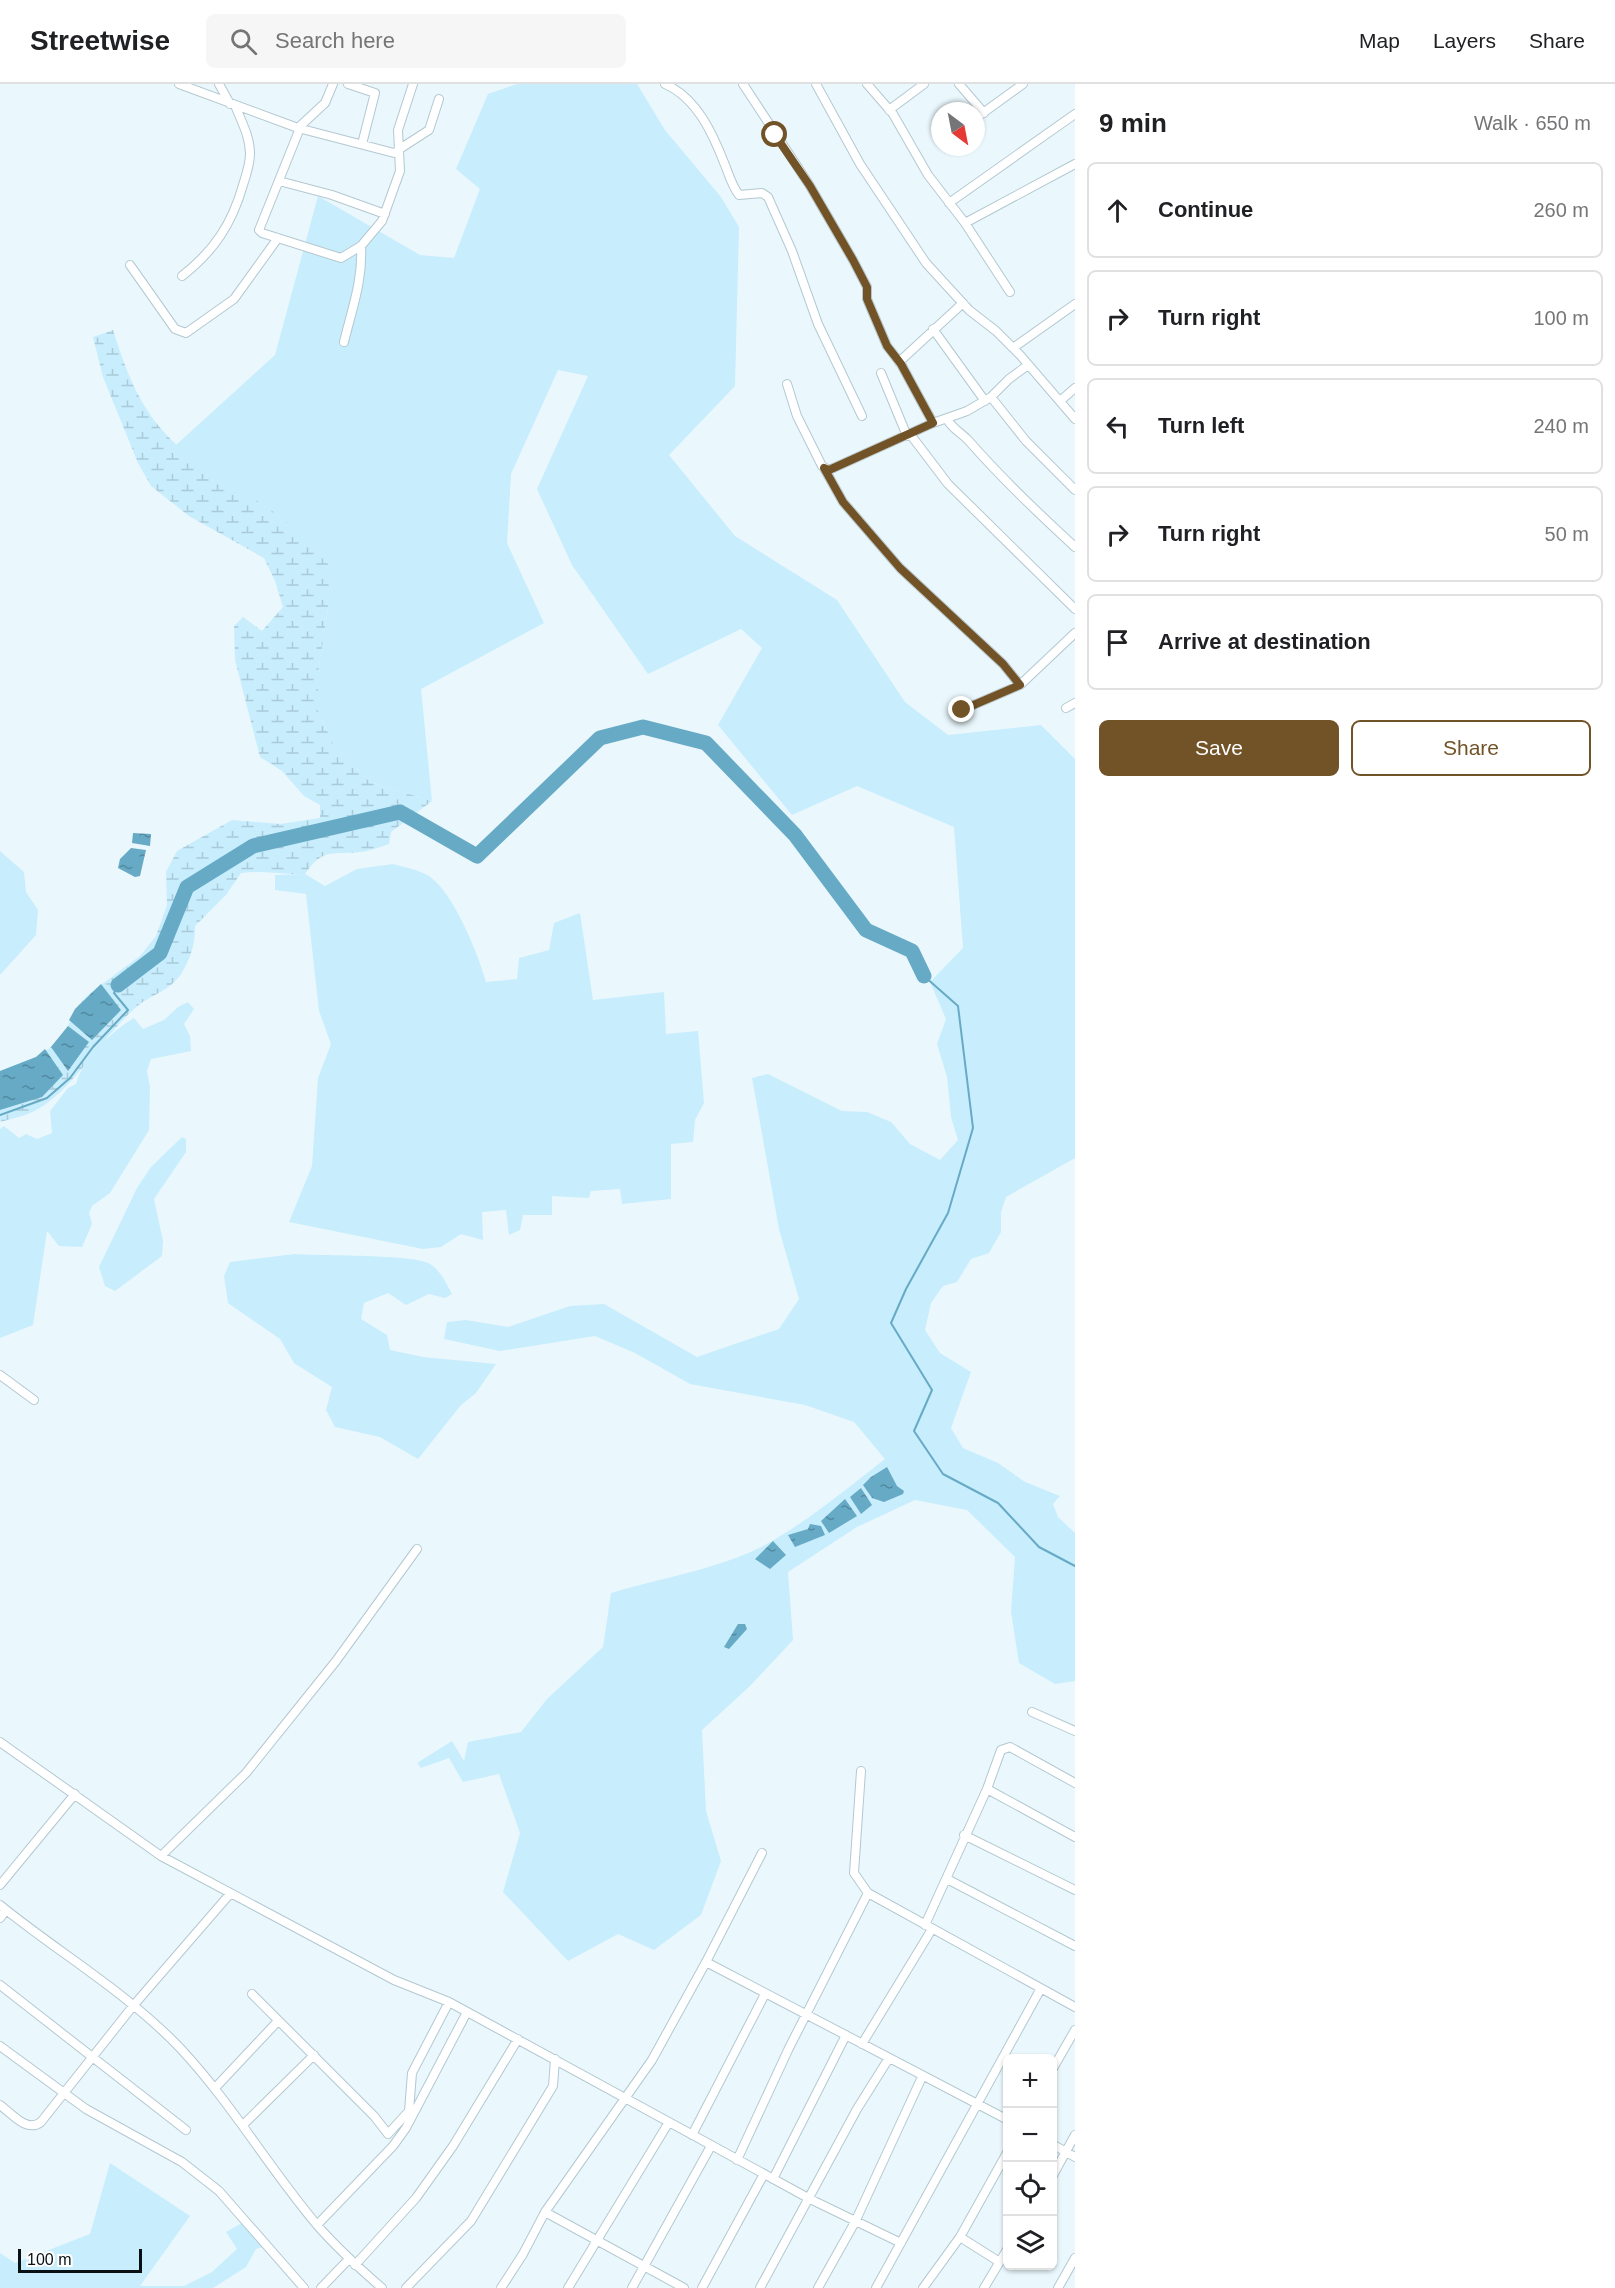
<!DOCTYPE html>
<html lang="en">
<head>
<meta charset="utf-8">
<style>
	:root { --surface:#fff; --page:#f6f6f6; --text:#202124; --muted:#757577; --line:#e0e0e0; --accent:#715327 }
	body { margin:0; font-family:Arial,sans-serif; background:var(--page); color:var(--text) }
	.controls { position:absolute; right:18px; bottom:18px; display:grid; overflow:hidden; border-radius:9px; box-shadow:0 2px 4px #0004 }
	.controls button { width:54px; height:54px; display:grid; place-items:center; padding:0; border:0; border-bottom:2px solid var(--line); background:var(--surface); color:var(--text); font:30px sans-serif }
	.compass { position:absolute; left:931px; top:18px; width:54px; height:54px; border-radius:50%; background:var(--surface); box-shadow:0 2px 4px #0004; rotate:148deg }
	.scale { position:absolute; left:18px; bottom:15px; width:124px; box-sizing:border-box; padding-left:6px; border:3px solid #0a1115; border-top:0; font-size:16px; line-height:21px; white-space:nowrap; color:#0a1115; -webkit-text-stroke:4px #fff; paint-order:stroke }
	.stop { position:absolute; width:18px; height:18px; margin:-14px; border:4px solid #715327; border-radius:50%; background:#fff }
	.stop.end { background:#715327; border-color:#fff; box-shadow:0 2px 6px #0008 }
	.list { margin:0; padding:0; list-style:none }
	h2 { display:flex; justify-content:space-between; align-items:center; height:78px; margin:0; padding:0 24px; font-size:26px }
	h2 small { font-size:20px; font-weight:400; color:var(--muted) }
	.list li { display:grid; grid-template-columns:39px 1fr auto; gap:18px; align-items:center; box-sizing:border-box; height:96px; margin:0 12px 12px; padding:0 12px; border:2px solid var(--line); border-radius:9px }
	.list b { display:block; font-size:22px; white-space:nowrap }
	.list em { font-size:20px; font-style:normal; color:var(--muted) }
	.actions { display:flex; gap:12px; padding:18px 24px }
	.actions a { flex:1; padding:14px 0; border:2px solid var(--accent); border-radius:9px; text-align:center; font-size:21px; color:var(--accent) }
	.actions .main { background:var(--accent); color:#fff }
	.icon { flex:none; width:33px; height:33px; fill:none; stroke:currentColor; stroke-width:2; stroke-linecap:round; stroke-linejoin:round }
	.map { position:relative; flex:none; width:1075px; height:2204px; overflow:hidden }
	header { display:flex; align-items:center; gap:36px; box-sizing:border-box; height:84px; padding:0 30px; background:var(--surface); border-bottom:2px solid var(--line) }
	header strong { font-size:28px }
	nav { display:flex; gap:33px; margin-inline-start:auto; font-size:21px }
	.search { width:420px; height:54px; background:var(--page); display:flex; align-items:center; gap:15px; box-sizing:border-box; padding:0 21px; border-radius:9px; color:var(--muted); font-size:22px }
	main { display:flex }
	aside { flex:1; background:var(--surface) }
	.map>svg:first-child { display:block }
</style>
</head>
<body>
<header>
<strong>Streetwise</strong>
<div class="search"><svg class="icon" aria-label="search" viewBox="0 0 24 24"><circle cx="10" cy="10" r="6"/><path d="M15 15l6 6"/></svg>Search here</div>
<nav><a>Map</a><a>Layers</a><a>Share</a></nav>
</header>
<main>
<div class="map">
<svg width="1075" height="2204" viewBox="0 0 1075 2204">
	<defs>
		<pattern id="wetland-marsh" width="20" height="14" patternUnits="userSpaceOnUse" patternTransform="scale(1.5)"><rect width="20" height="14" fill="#c8edfd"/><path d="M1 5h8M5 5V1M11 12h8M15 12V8" fill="none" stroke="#aacad8"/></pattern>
		<pattern id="water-ripples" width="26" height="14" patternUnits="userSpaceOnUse" patternTransform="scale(1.5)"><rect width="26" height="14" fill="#66aac5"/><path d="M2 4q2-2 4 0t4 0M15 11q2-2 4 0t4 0" fill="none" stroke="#52899f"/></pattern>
	</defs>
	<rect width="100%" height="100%" fill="#eaf8fd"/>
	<!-- green -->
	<path fill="#c8edfd" d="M517,0H637L665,46L721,113L739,143L735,302L669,371L735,452L837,516L905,618L948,651L1041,641L1075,675V1074L1006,1113L1001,1128V1148L989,1169L971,1175L957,1198L943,1202L931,1219L925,1246L940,1269L971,1288L951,1344L963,1364L998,1379L1025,1398L1060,1412L1053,1420L1058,1433L1075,1449V1597L1055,1600L1019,1579L1011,1528L1015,1473L967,1426L915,1416L857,1443L788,1488L793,1556L750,1602L702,1646L706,1727L721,1777L701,1831L654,1866L618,1850L568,1877L503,1808L520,1749L499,1690L463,1698L449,1674L421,1684L417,1679L452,1657L464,1677L468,1658L521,1648L547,1615L603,1563L611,1509C660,1494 715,1486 761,1463C806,1439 845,1406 885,1375L854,1338L805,1321L690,1300L635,1269L595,1252L500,1267L444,1255L447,1238L466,1236L508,1243L570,1222L604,1220L697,1273L779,1245L799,1215L779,1145L752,994L768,990L842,1027L867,1028L891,1038L910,1060L940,1076L958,1056L951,1033L947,993L937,960L946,935L930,898L963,864L954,743L857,702L792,731L718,641L762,564L741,545L648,590L572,481L537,405L588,292L558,286L511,390L507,459L544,539L421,605L432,717L370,698L334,662L318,627V589L330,512L208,387L176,361L275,271L318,112L420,171L454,174L480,105L456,85L488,10Z
		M0,767L24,788L26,808L38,826L36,851L0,891Z
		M393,780C404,783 419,786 429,792C454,809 478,870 486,898L517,895L519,874L549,866L554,839L580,829L593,916L664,908L666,950L698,947L704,1019L695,1036L693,1058L671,1060V1115L622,1120L620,1105L591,1107L589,1114L552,1112V1131H523L520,1146L509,1151L506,1126L482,1128L483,1156L461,1150L441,1163L423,1165L289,1138L312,1082L318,994L331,960L319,927L306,810L275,806V791L305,790L325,802L357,785Z
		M188,918L194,925L184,940L190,952L191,967L151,975L147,987L150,1003L149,1046L110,1109L92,1122L89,1129L92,1140L82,1163L59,1162L47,1147L33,1241L0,1254V1045L4,1042L19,1054L26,1050L37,1055L52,1049L50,1027L68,1004L76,1000C83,974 111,948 134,934L143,945L164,936L178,923Z
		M182,1053L186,1055V1068L154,1115L163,1157L162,1172L115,1207L105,1202L99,1183L137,1104L151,1083Z
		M295,1170C319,1172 416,1170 430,1180C441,1187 446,1199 452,1210L445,1214L429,1210L406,1221L388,1209L364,1219L361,1235L387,1251L390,1266L423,1273L496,1280L476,1309L461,1321L418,1375L380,1353L335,1343L326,1326L332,1303L294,1279L280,1255L228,1219L224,1192L230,1178Z
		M110,2079L190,2132L140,2202H184L212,2188L237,2165L226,2148L249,2135L270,2161L256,2165L246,2183L213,2204H0V2169L15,2179L90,2150Z"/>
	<!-- wetland -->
	<path fill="url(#wetland-marsh)" d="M113,246C122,274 131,301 147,326C183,382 243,401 290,441C304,453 316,468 329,481L330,512L318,589V627L334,662L370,698L432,717L391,748L389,760C380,763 370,767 360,768C334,771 323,763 305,790C283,791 262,786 241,789L226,811L195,842C195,860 191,874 181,890C169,908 149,911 134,925C103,953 75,1001 43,1022C30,1031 15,1034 0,1038V987L36,973L51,963L68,942L75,925L90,909L140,872L156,852L167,821L166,788L177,767L232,736L280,740L320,734V721L304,712L282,687L260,673L235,576L234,542L243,533L262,547L283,523L275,497L264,474L189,432L151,402L138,379L103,293L93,253Z"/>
	<!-- water -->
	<path fill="url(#water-ripples)" d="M133,749L151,750L150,762L132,759Z
		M131,764L146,766L140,792L135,793L118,784L120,775Z
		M101,900L121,926L92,956L69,936L75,925Z
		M68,942L89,958L68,987L51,963Z
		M45,965L63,991L42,1013L0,1026V987L36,973Z
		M887,1383L897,1402L904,1407L903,1410L884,1418L872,1414L863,1401L871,1393Z
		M861,1404L872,1421L861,1430L850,1413Z
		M845,1415L857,1432L829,1449L821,1437Z
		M810,1440L821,1442L825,1451L795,1463L788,1451L808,1445Z
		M773,1457L786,1471L770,1485L755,1475Z
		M738,1540H745L747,1545L729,1565L724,1563Z"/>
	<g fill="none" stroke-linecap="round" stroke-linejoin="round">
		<!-- stream -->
		<path stroke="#66aac5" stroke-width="2" d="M924,892L958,922L973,1044L948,1129L906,1205L891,1239L932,1306L914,1347L943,1390L998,1419L1039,1463L1075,1482
			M0,1031L47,1014L70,994L93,963L128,926L114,909L118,901"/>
		<!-- river -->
		<path stroke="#66aac5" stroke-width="15" d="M118,901L160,869L187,803L253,762L400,728L477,772L600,654L643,643L706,659L795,751L866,846L912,867L924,892"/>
		<defs>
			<path id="minor" d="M179,0L298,44L398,70
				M219,0L230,20
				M348,0L375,9L362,60
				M665,0C697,14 713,50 725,81C729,91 732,102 739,111L762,109L768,113L792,167L818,240L862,332
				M743,0L810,102L853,176L867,203V215L887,262L901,280L933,339
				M816,0L860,80L926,179L969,226L996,247L1020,271L1075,335
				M867,0L893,30L928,91L965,139L1010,208
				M959,0L984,29
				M889,26L924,0
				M976,34L1023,0
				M298,44L325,19L333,0
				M300,44L259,146L262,149L341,174L361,162L382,137L400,87L398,46L413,0
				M398,66L429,46L439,15
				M279,97L332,111L385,130
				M949,119L1075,30
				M965,139L1075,80
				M130,181L175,245L186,249L234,215L278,154
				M182,192C214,167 232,140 243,101C246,92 250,80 250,70C250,52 241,37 235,21
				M933,245L985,317
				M344,258C352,225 363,196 361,162
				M1013,264L1075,220
				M899,278L963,219
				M881,289L907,352
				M787,300L797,332L822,382L829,386L933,339L967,327L991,313L1009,295L1028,281
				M991,313L1026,357L1075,406
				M1060,317L1075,304
				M947,335C953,346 961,348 969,357C1002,395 1038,429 1075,463
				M910,350L948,400L1075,525
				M824,384L843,418L900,484L1003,580L1020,601
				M1066,624L1075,619
				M962,626L1020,601L1075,549
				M0,1291L34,1316
				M1032,1628L1075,1647
				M0,1658L161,1772L394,1896L449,1918L810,2115L901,2159
				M861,1687L854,1789L868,1809L1075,1923
				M987,1705L1075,1753
				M964,1751L1075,1806
				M161,1772L246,1689L336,1577L417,1465
				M947,1795L1075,1862
				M0,1801L75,1710
				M0,1821C59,1869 128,1909 181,1965C232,2020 269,2084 317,2141C337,2164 359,2184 382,2204
				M0,1834L6,1826
				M925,1841L987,1705L1001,1666L1010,1663L1075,1699
				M706,1878L1008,2036
				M0,1901L186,2046
				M252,1910L374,2032L388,2050L409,2027L412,1989L449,1918
				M862,1960L932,1845
				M0,1962L86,2025L182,2078L219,2107L304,2204
				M1052,1986L1075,1946
				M215,2004L278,1937
				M0,2021C12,2030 27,2049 41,2038L133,1922L229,1811
				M244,2040L314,1971
				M692,2051L765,1910
				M1052,2060L1075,2073
				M737,2076L789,1964L868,1809
				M1052,2093L1075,2051
				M773,2095L846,1951
				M545,2128L684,2204
				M317,2141L393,2062L406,2044L467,1928
				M960,2153L998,2177
				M355,2181L416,2114L453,2062L518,1955
				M321,2204L349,2175
				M406,2204L471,2137L553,2002L555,1975
				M501,2204L523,2170L545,2128L652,1976L706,1878L762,1769
				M568,2204L669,2038
				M632,2204L711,2062
				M702,2204L764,2090
				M760,2204L857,2025L889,1974
				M818,2204L855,2138L922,1993
				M876,2204L1040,1906
				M923,2204L960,2153L1008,2067
				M984,2204L1008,2164
				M1058,2204L1075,2174"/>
		</defs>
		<!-- minor casing -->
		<use href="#minor" stroke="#b3c8d1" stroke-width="10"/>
		<!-- minor -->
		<use href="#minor" stroke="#fff" stroke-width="8"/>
	</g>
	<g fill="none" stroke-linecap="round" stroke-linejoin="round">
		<!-- route -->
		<path stroke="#715327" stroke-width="8" d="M775,51L810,102L853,176L867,203V215L887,262L901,280L933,339L829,386L824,384L843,418L900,484L1003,580L1020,601L962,626"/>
	</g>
</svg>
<div class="controls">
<button>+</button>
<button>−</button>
<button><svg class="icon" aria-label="locate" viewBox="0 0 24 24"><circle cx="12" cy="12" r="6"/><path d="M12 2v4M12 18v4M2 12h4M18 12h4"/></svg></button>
<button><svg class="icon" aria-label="layers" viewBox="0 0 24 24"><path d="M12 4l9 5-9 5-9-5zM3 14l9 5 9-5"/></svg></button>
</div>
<svg class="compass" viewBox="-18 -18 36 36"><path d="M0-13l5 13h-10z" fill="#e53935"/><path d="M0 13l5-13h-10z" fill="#757577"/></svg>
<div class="scale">100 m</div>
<div class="stop" style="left:775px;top:51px"></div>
<div class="stop end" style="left:962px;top:626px"></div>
</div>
<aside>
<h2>9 min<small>Walk · 650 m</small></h2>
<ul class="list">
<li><svg class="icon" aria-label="ahead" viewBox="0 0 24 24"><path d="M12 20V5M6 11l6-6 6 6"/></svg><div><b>Continue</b></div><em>260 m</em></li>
<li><svg class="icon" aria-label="right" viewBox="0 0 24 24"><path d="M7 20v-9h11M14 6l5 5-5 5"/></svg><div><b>Turn right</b></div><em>100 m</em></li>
<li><svg class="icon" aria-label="left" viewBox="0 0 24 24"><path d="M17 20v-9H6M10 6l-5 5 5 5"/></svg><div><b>Turn left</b></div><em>240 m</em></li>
<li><svg class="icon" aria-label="right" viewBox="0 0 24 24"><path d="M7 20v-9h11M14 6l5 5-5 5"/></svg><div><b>Turn right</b></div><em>50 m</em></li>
<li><svg class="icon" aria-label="arrive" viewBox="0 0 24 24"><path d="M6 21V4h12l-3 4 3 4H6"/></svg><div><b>Arrive at destination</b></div></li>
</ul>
<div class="actions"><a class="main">Save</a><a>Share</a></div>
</aside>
</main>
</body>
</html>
